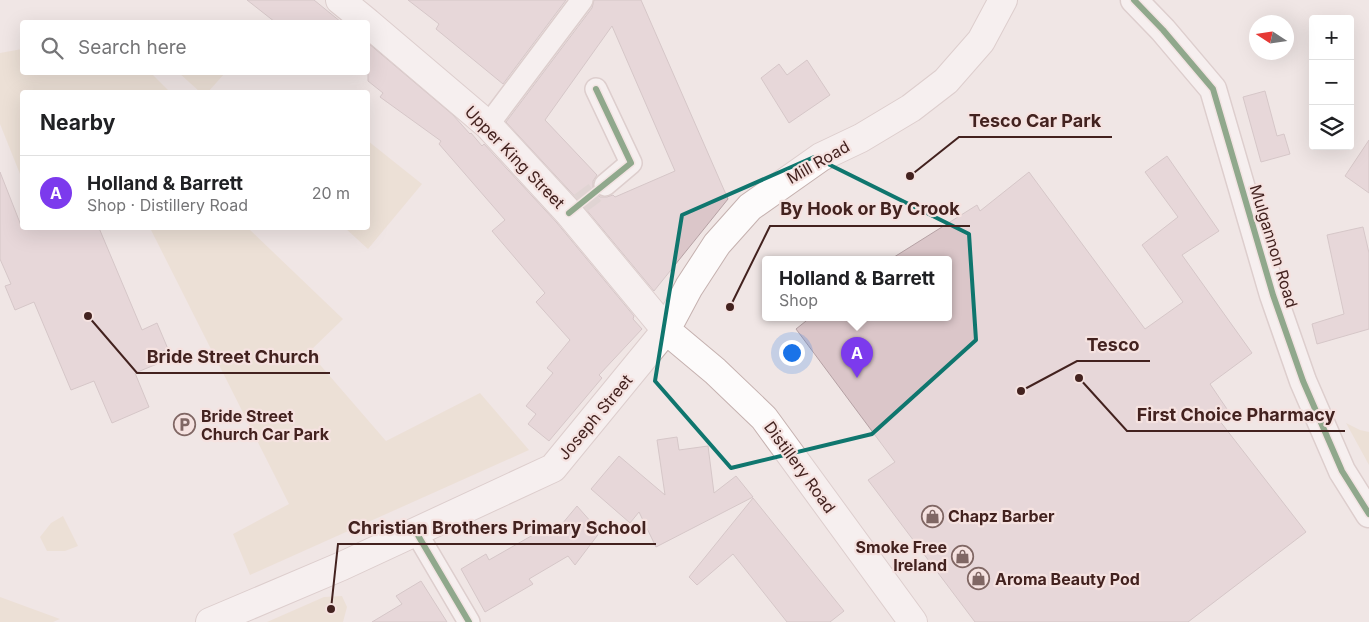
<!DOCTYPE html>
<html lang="en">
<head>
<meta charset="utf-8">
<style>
	:root { --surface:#fff; --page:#f2f2f2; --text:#202124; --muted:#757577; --line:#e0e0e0; --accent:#7c3aed }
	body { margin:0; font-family:Inter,sans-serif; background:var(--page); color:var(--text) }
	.controls { position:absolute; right:15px; top:15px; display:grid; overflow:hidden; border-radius:5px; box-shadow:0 5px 20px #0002 }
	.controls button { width:45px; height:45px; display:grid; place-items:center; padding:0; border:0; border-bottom:1px solid var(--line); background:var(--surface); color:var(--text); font:25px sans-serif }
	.compass { position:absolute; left:1249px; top:15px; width:45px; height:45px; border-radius:50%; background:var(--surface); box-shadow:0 5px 20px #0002; rotate:282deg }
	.you { position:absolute; left:791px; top:352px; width:18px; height:18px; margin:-12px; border:4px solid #fff; border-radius:50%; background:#1a73e8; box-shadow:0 0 0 8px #1a73e833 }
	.badge { display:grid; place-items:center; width:32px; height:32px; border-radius:50%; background:var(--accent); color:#fff; font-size:16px; font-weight:700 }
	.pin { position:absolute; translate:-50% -41px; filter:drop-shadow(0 1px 2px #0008) }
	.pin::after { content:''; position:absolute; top:26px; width:18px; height:15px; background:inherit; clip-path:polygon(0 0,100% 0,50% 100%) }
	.popup { position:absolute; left:762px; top:256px; width:190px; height:65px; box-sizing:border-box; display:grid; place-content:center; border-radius:5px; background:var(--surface); filter:drop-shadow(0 1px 4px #0005); font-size:16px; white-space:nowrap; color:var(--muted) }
	.popup b { font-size:19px; color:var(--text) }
	.popup::after { content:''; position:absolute; left:50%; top:100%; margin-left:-10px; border:10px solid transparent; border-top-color:var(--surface) }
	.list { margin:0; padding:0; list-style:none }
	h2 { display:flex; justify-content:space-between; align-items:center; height:65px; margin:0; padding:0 20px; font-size:21px }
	h2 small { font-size:16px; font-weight:400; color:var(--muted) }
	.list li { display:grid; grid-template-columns:32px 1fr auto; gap:15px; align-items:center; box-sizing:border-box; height:75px; padding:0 20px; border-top:1px solid var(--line) }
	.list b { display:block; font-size:19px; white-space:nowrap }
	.list p { margin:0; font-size:16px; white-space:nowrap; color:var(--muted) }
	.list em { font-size:16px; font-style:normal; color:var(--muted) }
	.icon { flex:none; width:28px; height:28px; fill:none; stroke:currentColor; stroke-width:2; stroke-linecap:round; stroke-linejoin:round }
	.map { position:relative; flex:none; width:1369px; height:622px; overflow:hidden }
	.search { position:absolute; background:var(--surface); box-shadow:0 5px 20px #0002; left:20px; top:20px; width:350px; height:55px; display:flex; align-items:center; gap:12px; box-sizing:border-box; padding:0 18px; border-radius:5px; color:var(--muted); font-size:19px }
	.panel { position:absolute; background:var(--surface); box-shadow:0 5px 20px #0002; left:20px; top:90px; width:350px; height:140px; border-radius:5px }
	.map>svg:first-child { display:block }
</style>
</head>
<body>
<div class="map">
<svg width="1369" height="622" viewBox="0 0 1369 622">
	<rect width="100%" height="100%" fill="#f0e6e5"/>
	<!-- green -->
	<path fill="#e7d9c4" d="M22,49V72L151,73L170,92H22V179L0,124V53Z
		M179,73H225L208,92H200Z
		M368,141L422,184L368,249L345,228H368Z
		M150,228H248L343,319L309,352L386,441L480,393L529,450L250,575L233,534L289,504Z
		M1346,423L1360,430L1369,432V465Z
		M63,516L78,546L65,551H47L40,537L51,523Z
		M342,596L347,607L343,622H267L324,597Z
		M0,597L60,619L53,622H0Z"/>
	<!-- building -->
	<path fill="#dbc6c9" stroke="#b5a1a4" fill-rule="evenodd" d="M247,0H314L341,22H275Z
		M408,0H566L503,84L436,29L439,24Z
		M594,0H641L728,199L654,291L580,202L506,122L592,8ZM612,26L675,171L615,197L613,195L607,197H600L595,193L593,187V181L597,175L545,120Z
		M368,43L453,115L470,134L471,133L482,146L484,144L557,223L634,316L633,319L642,329L599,375L602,378L549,441L528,424L536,414L526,406L553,373L547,368L570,340L536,302L545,293L492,231L505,220L439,144L441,141L380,97L383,93L368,81Z
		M807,60L830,95L789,123L761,78L779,64L787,75Z
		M1265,91L1277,136L1284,134L1290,154L1261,162L1243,97Z
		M1369,140V193L1345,176Z
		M1167,156L1219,231L1182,255L1252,353L1210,384L1229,412L1219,420L1306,532L1188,622H975L868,480L895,462L796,329L811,317H948V259H891L977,205L980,211L1029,172L1145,329L1183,302L1142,245L1178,217L1145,172Z
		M0,172L22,228H99L142,330L157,323L168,349L153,355L157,364L135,373L149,407L112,423L94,381L71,390L34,302L15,310L5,286L11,284L0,259Z
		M1363,227L1369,253V329L1317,344L1312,324L1344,314L1327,235Z
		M677,437L679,450L708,446L714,493L736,476L753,497L656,547L639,512L630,523L591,489L619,456L665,495L657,440Z
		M753,498L844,611L830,622H787L733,554L697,585L689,577Z
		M577,506L600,532L575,565L568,556L529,579L533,584L485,612L461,569L486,554L489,560L547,527L552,536Z
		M421,581L447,622H372L402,604L396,596Z"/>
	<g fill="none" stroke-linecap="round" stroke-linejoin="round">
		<!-- minor-tunnel -->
		<path stroke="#cdbfbd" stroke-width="21" stroke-dasharray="21 11" stroke-linecap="butt" d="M578,205L605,185"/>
		<defs>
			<path id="minor" d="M596,89L631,163L605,185
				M488,125L582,0
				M416,532L469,622"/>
			<path id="tertiary" d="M1134,0L1163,30L1213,89L1273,295L1303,381L1342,471L1369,514"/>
			<path id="secondary" d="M340,0L367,22
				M368,23L488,125L569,213L666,330L715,371L764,418L913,622
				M210,622L342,566L553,468L666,330L689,287L717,244L750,207L821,157L861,138L911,108L946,81L981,41L1003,0"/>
		</defs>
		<!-- minor casing -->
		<use href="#minor" stroke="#c5b1af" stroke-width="24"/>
		<!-- tertiary casing -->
		<use href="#tertiary" stroke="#c5b1af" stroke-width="29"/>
		<!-- secondary casing -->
		<use href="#secondary" stroke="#c5b1af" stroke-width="30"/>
		<!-- minor -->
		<use href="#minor" stroke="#fdfbfb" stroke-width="21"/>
		<!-- tertiary -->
		<use href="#tertiary" stroke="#fdfbfb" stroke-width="26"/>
		<!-- secondary -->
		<use href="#secondary" stroke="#fdfbfb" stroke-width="28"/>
		<defs>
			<path id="cycleway" d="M1134,0L1163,30L1213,89L1273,295L1303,381L1342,471L1369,514
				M569,213L631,163L596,89
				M416,532L469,622"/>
		</defs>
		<!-- cycleway casing -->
		<use href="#cycleway" stroke="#f5e2e0" stroke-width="9"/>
		<!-- cycleway -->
		<use href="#cycleway" stroke="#1b5e20" stroke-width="6"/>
	</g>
	<!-- marked area -->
	<path d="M0 0H1369V622H0ZM814,157L969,234L976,340L872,434L731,468L655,381L682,215Z" fill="#f0e6e5" fill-opacity=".55" fill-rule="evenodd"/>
	<path fill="none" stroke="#0f766e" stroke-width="4" stroke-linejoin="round" d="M814,157L969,234L976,340L872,434L731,468L655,381L682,215Z"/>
	<!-- icons -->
	<defs>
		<symbol id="parking-ring" viewBox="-11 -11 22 22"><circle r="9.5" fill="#f5e2e0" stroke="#806764" stroke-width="1.5"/><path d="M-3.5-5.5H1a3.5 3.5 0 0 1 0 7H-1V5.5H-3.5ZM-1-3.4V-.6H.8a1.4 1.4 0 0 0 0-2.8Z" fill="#806764"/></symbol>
		<symbol id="shop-ring" viewBox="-11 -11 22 22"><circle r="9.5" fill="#f5e2e0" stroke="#806764" stroke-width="1.5"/><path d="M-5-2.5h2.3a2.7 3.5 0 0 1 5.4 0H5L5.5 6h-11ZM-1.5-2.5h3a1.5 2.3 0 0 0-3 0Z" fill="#806764"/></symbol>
	</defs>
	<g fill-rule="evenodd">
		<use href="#parking-ring" x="172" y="412" width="25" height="25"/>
		<use href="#shop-ring" x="920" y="504" width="25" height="25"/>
		<use href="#shop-ring" x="950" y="544" width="25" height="25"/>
		<use href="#shop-ring" x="966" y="566" width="25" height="25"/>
	</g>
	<g text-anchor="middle" stroke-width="4.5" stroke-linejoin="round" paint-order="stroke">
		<!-- street labels -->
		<g font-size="16" fill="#43221f" stroke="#f5e2e0">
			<text transform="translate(515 157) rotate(46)" y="6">Upper King Street</text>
			<text transform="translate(818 162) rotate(-30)" y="6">Mill Road</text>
			<text transform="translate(1274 246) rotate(73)" y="6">Mulgannon Road</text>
			<text transform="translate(595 417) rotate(-50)" y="6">Joseph Street</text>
			<text transform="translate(800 467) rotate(54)" y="6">Distillery Road</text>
		</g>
		<!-- poi labels -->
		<g font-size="16" font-weight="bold" fill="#43221f" stroke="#f5e2e0" text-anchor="start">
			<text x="201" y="422">Bride Street<tspan x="201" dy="18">Church Car Park</tspan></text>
			<text x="948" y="522">Chapz Barber</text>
			<text x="947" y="553" text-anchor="end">Smoke Free<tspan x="947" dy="18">Ireland</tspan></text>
			<text x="995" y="585">Aroma Beauty Pod</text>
		</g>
	</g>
	<!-- callouts -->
	<path fill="none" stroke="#43221f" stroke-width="2" d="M910 176L959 137H1112M730 307L770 226H970M1021 391L1077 361H1150M88 316L137 373H330M1079 378L1127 431H1345M331 609L338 544H656"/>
	<g fill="#43221f" stroke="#f5e2e0" stroke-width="2">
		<circle cx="910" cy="176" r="5"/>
		<circle cx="730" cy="307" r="5"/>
		<circle cx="1021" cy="391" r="5"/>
		<circle cx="88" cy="316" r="5"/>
		<circle cx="1079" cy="378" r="5"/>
		<circle cx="331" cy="609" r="5"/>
	</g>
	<g font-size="18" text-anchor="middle" font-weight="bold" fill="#43221f" stroke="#f5e2e0" stroke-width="4.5" stroke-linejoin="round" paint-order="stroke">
		<text x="1035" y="127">Tesco Car Park</text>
		<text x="870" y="215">By Hook or By Crook</text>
		<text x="1113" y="351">Tesco</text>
		<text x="233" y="363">Bride Street Church</text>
		<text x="1236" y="421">First Choice Pharmacy</text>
		<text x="497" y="534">Christian Brothers Primary School</text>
	</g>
</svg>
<div class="controls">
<button>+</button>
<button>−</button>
<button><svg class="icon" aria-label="layers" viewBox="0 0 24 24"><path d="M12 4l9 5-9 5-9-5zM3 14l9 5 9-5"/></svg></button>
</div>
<svg class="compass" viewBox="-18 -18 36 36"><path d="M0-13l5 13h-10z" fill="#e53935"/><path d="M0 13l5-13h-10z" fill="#757577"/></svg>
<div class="you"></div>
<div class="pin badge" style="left:857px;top:378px">A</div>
<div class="popup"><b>Holland &amp; Barrett</b>Shop</div>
<div class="search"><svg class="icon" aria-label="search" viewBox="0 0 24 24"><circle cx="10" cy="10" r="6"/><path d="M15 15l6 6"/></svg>Search here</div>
<section class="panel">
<h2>Nearby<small></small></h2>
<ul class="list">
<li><span class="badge">A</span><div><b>Holland &amp; Barrett</b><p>Shop · Distillery Road</p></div><em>20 m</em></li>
</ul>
</section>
</div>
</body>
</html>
